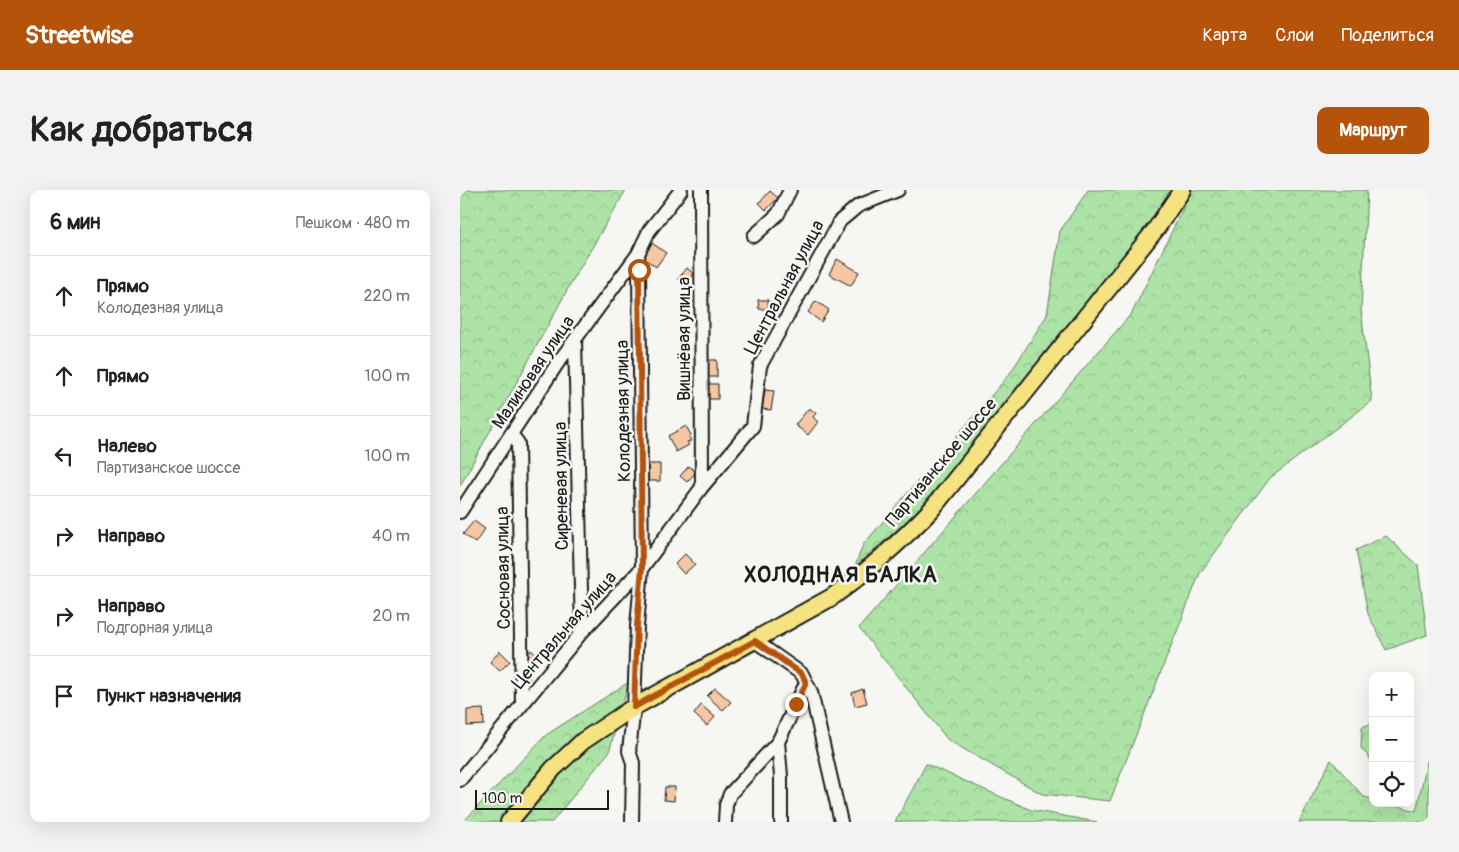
<!DOCTYPE html>
<html lang="ru">
<head>
<meta charset="utf-8">
<style>
	:root { --surface:#fff; --page:#f2f2f2; --text:#222; --muted:#767676; --line:#e0e0e0; --accent:#b45309 }
	body { margin:0; font-family:Pangolin,sans-serif; background:var(--page); color:var(--text) }
	.controls { position:absolute; right:15px; bottom:15px; display:grid; overflow:hidden; border-radius:10px; box-shadow:0 5px 20px #0002 }
	.controls button { width:45px; height:45px; display:grid; place-items:center; padding:0; border:0; border-bottom:1px solid var(--line); background:var(--surface); color:var(--text); font:25px sans-serif }
	.scale { position:absolute; left:15px; bottom:12px; width:134px; box-sizing:border-box; padding-left:5px; border:2px solid #1c1c1c; border-top:0; font-size:14px; line-height:18px; white-space:nowrap; color:#1c1c1c; -webkit-text-stroke:4px #f6f6f2; paint-order:stroke }
	.stop { position:absolute; width:15px; height:15px; margin:-11px; border:4px solid #b45309; border-radius:50%; background:#fff }
	.stop.end { background:#b45309; border-color:#fff; box-shadow:0 1px 5px #0008 }
	.list { margin:0; padding:0; list-style:none }
	h2 { display:flex; justify-content:space-between; align-items:center; height:65px; margin:0; padding:0 20px; font-size:21px }
	h2 small { font-size:16px; font-weight:400; color:var(--muted) }
	.list li { display:grid; grid-template-columns:32px 1fr auto; gap:15px; align-items:center; box-sizing:border-box; height:80px; padding:0 20px; border-top:1px solid var(--line) }
	.list b { display:block; font-size:19px; white-space:nowrap }
	.list p { margin:0; font-size:16px; white-space:nowrap; color:var(--muted) }
	.list em { font-size:16px; font-style:normal; color:var(--muted) }
	.icon { flex:none; width:28px; height:28px; fill:none; stroke:currentColor; stroke-width:2; stroke-linecap:round; stroke-linejoin:round }
	.map { position:relative; flex:none; width:969px; height:632px; overflow:hidden; border-radius:10px }
	header { display:flex; align-items:center; gap:30px; box-sizing:border-box; height:70px; padding:0 25px; background:var(--accent); color:#fff }
	header strong { font-size:24px }
	nav { display:flex; gap:28px; margin-inline-start:auto; font-size:18px }
	.intro { display:flex; align-items:center; justify-content:space-between; box-sizing:border-box; height:120px; padding:0 30px }
	h1 { margin:0; font-size:35px }
	.button { padding:12px 22px; border-radius:10px; background:var(--accent); color:#fff; font-size:18px; font-weight:700 }
	main { display:flex; gap:30px; padding:0 30px }
	aside { flex:1; background:var(--surface); border-radius:10px; box-shadow:0 5px 20px #0002 }
	.map>svg:first-child { display:block }
</style>
</head>
<body>
<header>
<strong>Streetwise</strong>
<nav><a>Карта</a><a>Слои</a><a>Поделиться</a></nav>
</header>
<div class="intro"><h1>Как добраться</h1><a class="button">Маршрут</a></div>
<main>
<aside>
<h2>6 мин<small>Пешком · 480 m</small></h2>
<ul class="list">
<li><svg class="icon" aria-label="ahead" viewBox="0 0 24 24"><path d="M12 20V5M6 11l6-6 6 6"/></svg><div><b>Прямо</b><p>Колодезная улица</p></div><em>220 m</em></li>
<li><svg class="icon" aria-label="ahead" viewBox="0 0 24 24"><path d="M12 20V5M6 11l6-6 6 6"/></svg><div><b>Прямо</b></div><em>100 m</em></li>
<li><svg class="icon" aria-label="left" viewBox="0 0 24 24"><path d="M17 20v-9H6M10 6l-5 5 5 5"/></svg><div><b>Налево</b><p>Партизанское шоссе</p></div><em>100 m</em></li>
<li><svg class="icon" aria-label="right" viewBox="0 0 24 24"><path d="M7 20v-9h11M14 6l5 5-5 5"/></svg><div><b>Направо</b></div><em>40 m</em></li>
<li><svg class="icon" aria-label="right" viewBox="0 0 24 24"><path d="M7 20v-9h11M14 6l5 5-5 5"/></svg><div><b>Направо</b><p>Подгорная улица</p></div><em>20 m</em></li>
<li><svg class="icon" aria-label="arrive" viewBox="0 0 24 24"><path d="M6 21V4h12l-3 4 3 4H6"/></svg><div><b>Пункт назначения</b></div></li>
</ul>
</aside>
<div class="map">
<svg width="969" height="632" viewBox="0 0 969 632">
	<defs>
		<pattern id="forest-crowns" width="20" height="18" patternUnits="userSpaceOnUse" patternTransform="scale(1.25)"><rect width="20" height="18" fill="#ade3a6"/><path d="M2 6a3 3 0 1 1 6 0M12 15a3 3 0 1 1 6 0" fill="none" stroke="#94c28e"/></pattern>
	</defs>
	<rect width="100%" height="100%" fill="#f6f6f2"/>
	<filter id="ink" filterUnits="userSpaceOnUse"><feTurbulence type="fractalNoise" baseFrequency=".02" numOctaves="2"/><feDisplacementMap in="SourceGraphic" scale="10" xChannelSelector="R" yChannelSelector="G"/><feConvolveMatrix kernelMatrix="1 2 1 2 8 2 1 2 1" color-interpolation-filters="sRGB"/></filter>
	<g filter="url(#ink)">
		<!-- forest -->
		<path fill="url(#forest-crowns)" stroke="#648061" d="M0,0H166L111,93L0,296Z
			M628,0H715L579,178L475,307L395,376L403,355L549,185L587,125L600,41Z
			M732,0H907L901,120L912,211L810,288L740,383L650,611L582,604L488,550L399,438L672,123Z
			M926,346L958,375L967,445L926,460L908,424L896,360Z
			M169,492L149,562L92,632H3L86,545Z
			M913,533V572L901,558L902,537Z
			M969,563V632H839L871,570L904,607L913,609V613H928L956,621Z
			M466,574L571,620L637,632H435Z"/>
		<!-- building -->
		<path fill="#f6c7a5" stroke="#1c1c1c" d="M310,1L318,8L306,20L299,13Z
			M192,53L206,63L196,77L182,67Z
			M377,69L399,82L391,96L369,84Z
			M227,78L234,84L225,95L218,89Z
			M298,110H308V119H299Z
			M356,111L369,120L361,132L348,122Z
			M246,170H257V187H246Z
			M246,194H258V209H246Z
			M305,200L314,201L311,220L302,219Z
			M349,218L356,223L353,227L358,232L348,245L335,235Z
			M226,236L231,245L229,247L231,251L227,252L229,255L216,262L208,246Z
			M185,274H200V291H185Z
			M229,276L236,282L227,292L220,286Z
			M14,331L25,339L15,353L3,344Z
			M225,364L235,374L224,384L215,374Z
			M71,460L78,466L70,478L62,472Z
			M40,461L50,471L40,481L30,472Z
			M255,498L271,512L263,520L247,506Z
			M403,499L407,513L395,516L392,503Z
			M241,515L255,527L247,536L234,524Z
			M23,519L24,535L7,536V520Z
			M205,597H215L214,611L204,610Z"/>
		<g fill="none" stroke-linecap="round" stroke-linejoin="round">
			<defs>
				<path id="minor" d="M241,0L242,297
					M294,46L318,24L330,0
					M115,150L122,442
					M51,244L58,253L62,515
					M0,322L97,174L178,64L189,41L221,0
					M295,451L342,484L351,502L381,632
					M0,590L122,442L182,378L242,297L293,236L300,176L380,31L398,16L438,0
					M172,632L173,573L169,561L174,517L177,436L182,378L179,80L178,64
					M265,632L266,615L270,604L318,552
					M321,632V586L318,552L346,493"/>
				<path id="major" d="M49,632L93,579L123,551L174,517L372,407C408,381 440,352 471,320L696,39L722,0"/>
			</defs>
			<!-- minor casing -->
			<use href="#minor" stroke="#1c1c1c" stroke-width="16"/>
			<!-- major casing -->
			<use href="#major" stroke="#1c1c1c" stroke-width="20"/>
			<!-- minor -->
			<use href="#minor" stroke="#f6f6f2" stroke-width="12"/>
			<!-- major -->
			<use href="#major" stroke="#f5e382" stroke-width="16"/>
		</g>
	</g>
	<g fill="none" stroke-linecap="round" stroke-linejoin="round" filter="url(#ink)">
		<!-- route -->
		<path stroke="#b45309" stroke-width="6" d="M179,80L182,378L177,436L174,517L295,451L342,484L346,493L336,514"/>
	</g>
	<g text-anchor="middle" stroke-width="5" stroke-linejoin="round" paint-order="stroke">
		<!-- street labels -->
		<g font-size="18" fill="#1c1c1c" stroke="#f6f6f2">
			<text transform="translate(324 97) rotate(-62)" y="6">Центральная улица</text>
			<text transform="translate(224 149) rotate(-90)" y="6">Вишнёвая улица</text>
			<text transform="translate(73 182) rotate(-56)" y="6">Малиновая улица</text>
			<text transform="translate(163 221) rotate(-91)" y="6">Колодезная улица</text>
			<text transform="translate(481 272) rotate(-50)" y="6">Партизанское шоссе</text>
			<text transform="translate(101 296) rotate(-91)" y="6">Сиреневая улица</text>
			<text transform="translate(43 378) rotate(-91)" y="6">Сосновая улица</text>
			<text transform="translate(104 440) rotate(-49)" y="6">Центральная улица</text>
		</g>
		<!-- district labels -->
		<g font-size="22" font-weight="bold" letter-spacing="1" fill="#1c1c1c" stroke="#f6f6f2">
			<text x="381" y="392">ХОЛОДНАЯ БАЛКА</text>
		</g>
	</g>
</svg>
<div class="controls">
<button>+</button>
<button>−</button>
<button><svg class="icon" aria-label="locate" viewBox="0 0 24 24"><circle cx="12" cy="12" r="6"/><path d="M12 2v4M12 18v4M2 12h4M18 12h4"/></svg></button>
</div>
<div class="scale">100 m</div>
<div class="stop" style="left:179px;top:80px"></div>
<div class="stop end" style="left:336px;top:514px"></div>
</div>
</main>
</body>
</html>
